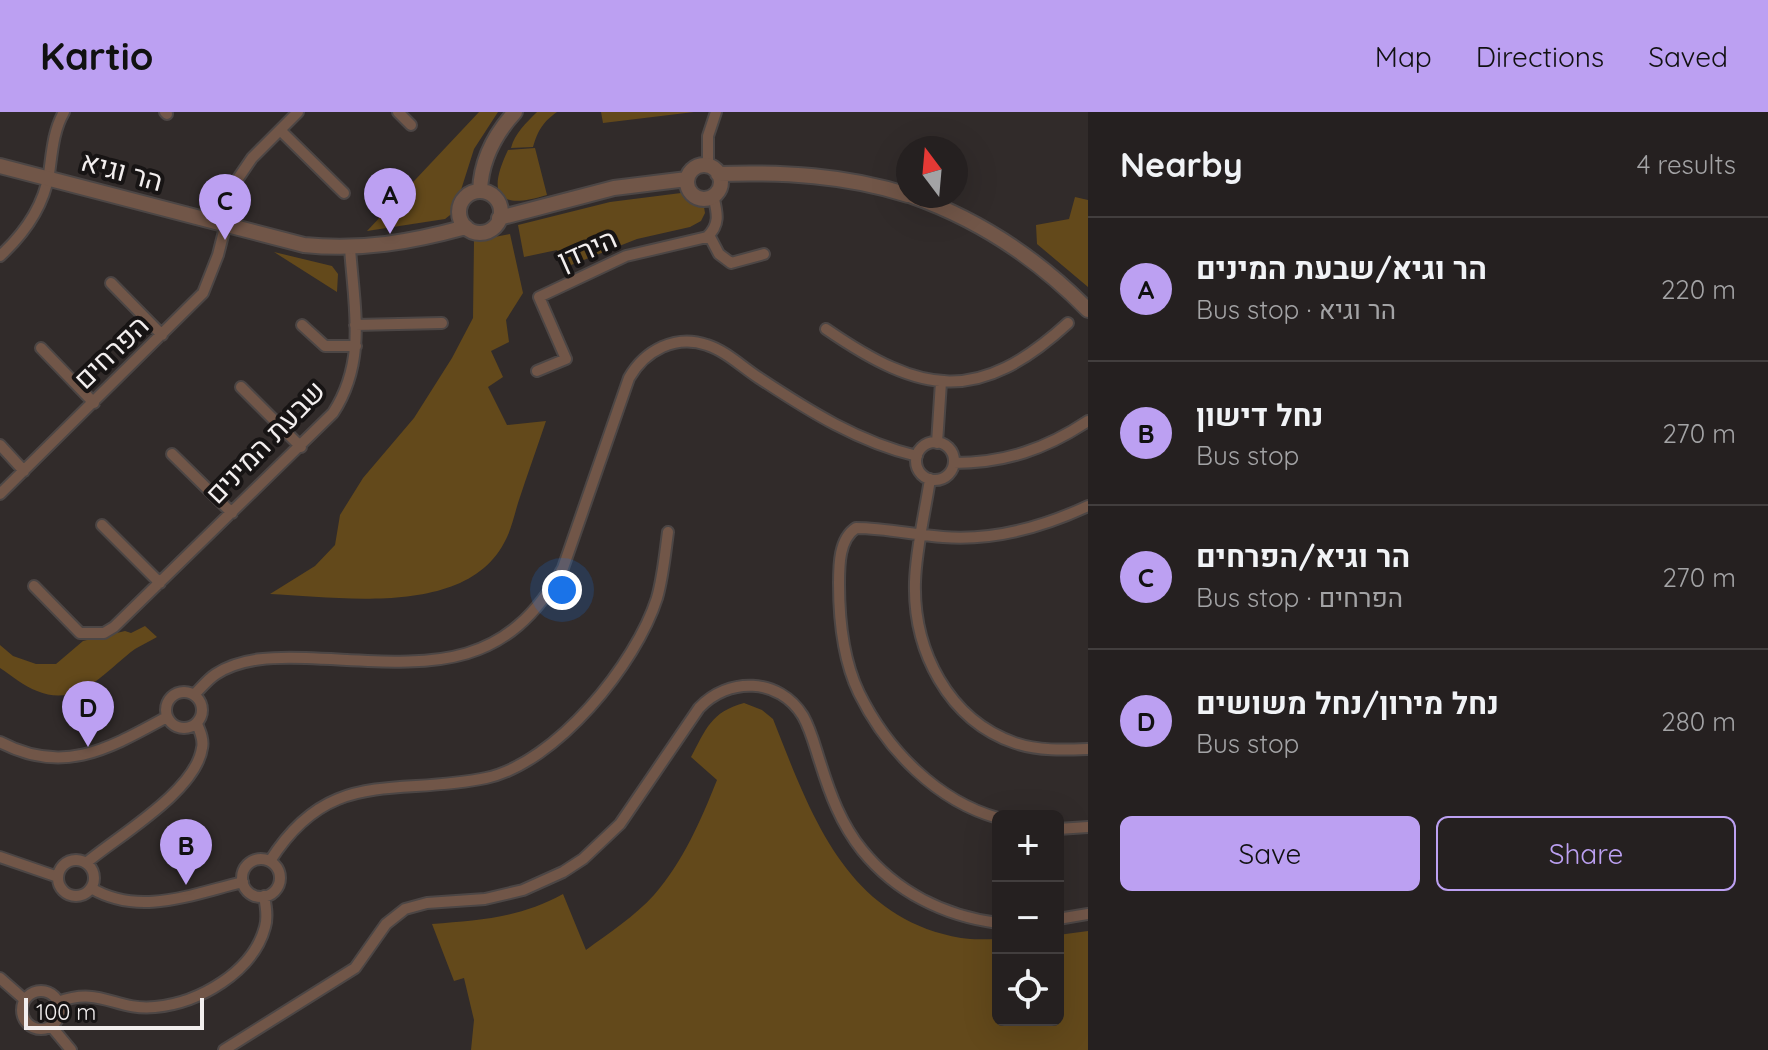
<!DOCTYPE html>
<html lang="en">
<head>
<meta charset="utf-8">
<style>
	:root { --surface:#252020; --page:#2d2829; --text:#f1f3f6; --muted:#a3a3a5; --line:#423e3e; --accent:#bca0f2 }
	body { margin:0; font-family:Quicksand,Heebo,sans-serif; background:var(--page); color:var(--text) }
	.controls { position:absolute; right:24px; bottom:24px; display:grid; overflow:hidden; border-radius:12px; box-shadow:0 8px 32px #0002 }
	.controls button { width:72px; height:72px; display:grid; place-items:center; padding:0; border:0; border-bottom:2px solid var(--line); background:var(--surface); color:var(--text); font:40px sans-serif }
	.compass { position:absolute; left:896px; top:24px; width:72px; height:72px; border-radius:50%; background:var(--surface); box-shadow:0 8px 32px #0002; rotate:344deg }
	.scale { position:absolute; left:24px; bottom:20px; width:180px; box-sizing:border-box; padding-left:8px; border:4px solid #f2eeee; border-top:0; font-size:22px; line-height:28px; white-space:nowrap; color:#f2eeee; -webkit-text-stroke:6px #171414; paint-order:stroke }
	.you { position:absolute; left:562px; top:478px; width:28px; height:28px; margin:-20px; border:6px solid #fff; border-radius:50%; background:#1a73e8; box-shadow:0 0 0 12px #1a73e833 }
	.badge { display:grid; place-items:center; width:52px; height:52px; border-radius:50%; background:var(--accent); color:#111; font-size:26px; font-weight:700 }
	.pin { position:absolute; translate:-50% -66px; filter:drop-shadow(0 2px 4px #0008) }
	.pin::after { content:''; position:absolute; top:42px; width:28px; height:24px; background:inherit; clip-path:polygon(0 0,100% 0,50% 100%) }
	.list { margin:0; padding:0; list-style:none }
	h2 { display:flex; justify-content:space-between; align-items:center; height:104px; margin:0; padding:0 32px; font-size:34px }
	h2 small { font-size:26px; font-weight:400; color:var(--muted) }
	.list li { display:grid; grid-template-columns:52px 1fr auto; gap:24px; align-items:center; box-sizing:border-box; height:144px; padding:0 32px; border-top:2px solid var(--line) }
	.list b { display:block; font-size:30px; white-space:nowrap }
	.list p { margin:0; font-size:26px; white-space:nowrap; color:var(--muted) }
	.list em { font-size:26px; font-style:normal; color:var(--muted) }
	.actions { display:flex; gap:16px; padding:24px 32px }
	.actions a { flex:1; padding:18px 0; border:2px solid var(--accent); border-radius:12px; text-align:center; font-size:28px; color:var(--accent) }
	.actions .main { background:var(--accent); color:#111 }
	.icon { flex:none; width:44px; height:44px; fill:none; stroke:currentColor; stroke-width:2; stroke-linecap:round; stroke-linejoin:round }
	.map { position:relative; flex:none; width:1088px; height:938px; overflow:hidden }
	header { display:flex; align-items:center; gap:48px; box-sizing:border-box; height:112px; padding:0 40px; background:var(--accent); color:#111 }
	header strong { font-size:38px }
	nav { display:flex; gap:44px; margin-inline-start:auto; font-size:28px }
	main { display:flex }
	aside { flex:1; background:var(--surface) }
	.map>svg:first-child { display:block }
</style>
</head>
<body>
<header>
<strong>Kartio</strong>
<nav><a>Map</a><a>Directions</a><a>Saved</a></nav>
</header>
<main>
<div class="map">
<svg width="1088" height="938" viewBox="0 0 1088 938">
	<rect width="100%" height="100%" fill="#312b2a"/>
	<!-- green -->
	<path fill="#63491b" d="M479,0H498L474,37L454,100L445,107L367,119Z
		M537,0H557C543,10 538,18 533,35L511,36C515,21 526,11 537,0Z
		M601,0H694L603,11Z
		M535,36L547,83C499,98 486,84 508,38Z
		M681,81L703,89L705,101L701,109L690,115L637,127L566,155L557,138L524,145L518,113L610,90Z
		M1075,85L1088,88V175L1037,132L1036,113L1069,107Z
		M510,122L523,181L506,208L509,230L491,239L503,265L488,275L507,313L546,309C537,336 527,363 518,391C514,404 511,419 504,431C465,505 339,485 270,482L315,454L335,433L340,403L363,366L414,306L452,246L473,206L474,129Z
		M274,140L332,154L338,162L337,180Z
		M145,514L157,525C150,529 142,533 135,537C106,558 79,597 37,579C24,574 12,564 0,556V533L13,544L36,552H56L83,529L125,519L131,521Z
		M744,591L762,598L773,607C811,703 846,806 961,826C973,828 986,827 998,827V908H1058V823L1088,819V938H471L474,908L464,866L454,869L432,812C480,808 519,806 563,782L586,838C609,821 635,804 654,783C683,750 701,708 717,668L691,645C706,617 711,600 744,591Z"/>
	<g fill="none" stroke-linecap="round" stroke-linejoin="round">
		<defs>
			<path id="minor" d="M165,0L167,2
				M398,0L411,13
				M280,18L344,81
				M708,54V24L716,0
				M709,123L719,142L731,151L764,142
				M0,144C24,122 43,96 49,62C52,41 53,19 64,0
				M111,171L162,223
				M302,213L325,234H356
				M355,213L442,211
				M826,217C922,283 978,293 1068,211
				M41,236L94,291
				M537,259L566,247L539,185L626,144L707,125C721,112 717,100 713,83
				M241,275L301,335
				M916 349a19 19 0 1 1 38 0a19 19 0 1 1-38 0Z
				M937,331L941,270
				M0,333L24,359
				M172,342L232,401
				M954,351C1005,351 1046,337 1088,309
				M930,367C925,401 916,436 915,470C913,538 948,608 1015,631C1039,639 1063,638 1088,637
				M0,382L203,181L218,143L237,68L252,46L298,0
				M102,413L160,471
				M34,474L80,521H104L114,515L333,301C367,249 354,195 350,136
				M166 598a18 18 0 1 1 36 0a18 18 0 1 1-36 0Z
				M194,583C201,576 208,567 216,562C242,545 277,545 306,546C417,550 501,569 563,456L629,266C645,238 676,222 707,233C726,239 742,255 759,266C809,299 858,330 917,344
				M0,630C64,664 110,636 167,605
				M998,706C937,689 887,638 859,581C843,548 839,508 839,472C839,453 839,427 856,416C886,416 914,423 943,425C993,429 1043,415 1088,394
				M1058,717L1088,715
				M0,745L58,765
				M242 766a19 19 0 1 1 38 0a19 19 0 1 1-38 0Z
				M58 766a18 18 0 1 1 36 0a18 18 0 1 1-36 0Z
				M270,749C330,654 395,685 486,666C556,651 636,552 657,486C663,465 665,442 668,420
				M86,751C118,724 196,679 202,636C204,628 200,619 197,612
				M91,776C140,805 192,782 243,770
				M1058,807L1088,802
				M0,866L25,888
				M22 898a19 19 0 1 1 38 0a19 19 0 1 1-38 0Z
				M58,890C101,874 115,899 155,895C199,891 253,860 265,815C268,805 266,794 264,784
				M51,914L71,938
				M224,938L355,856L386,812L405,797L427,791L485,787L523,778L563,760L583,747L620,712L699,596C728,565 779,565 803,604C811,618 815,635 820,650C830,682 841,712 862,738C896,780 944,804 998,811"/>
			<path id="tertiary" d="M687 70a17 17 0 1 1 34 0a17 17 0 1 1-34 0Z
				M0,54L304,133C361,139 411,130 466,115
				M718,62C783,60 846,63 908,83
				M480,79C481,48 494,23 515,0
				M459 100a21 21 0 1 1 42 0a21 21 0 1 1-42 0Z
				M912,84C980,108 1038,147 1088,198
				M499,106L614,76L687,67"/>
		</defs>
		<!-- minor casing -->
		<use href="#minor" stroke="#4c4645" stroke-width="14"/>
		<!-- tertiary casing -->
		<use href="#tertiary" stroke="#4c4645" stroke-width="18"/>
		<!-- minor -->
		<use href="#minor" stroke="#715648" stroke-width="10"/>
		<!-- tertiary -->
		<use href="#tertiary" stroke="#715648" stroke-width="14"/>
	</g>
	<g text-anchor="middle" stroke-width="8" stroke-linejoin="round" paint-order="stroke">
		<!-- street labels -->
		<g font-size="28" fill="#f2eeee" stroke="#171414">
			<text transform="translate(122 59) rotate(15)" y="10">הר וגיא</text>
			<text transform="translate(587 137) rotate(-24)" y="10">הירדן</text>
			<text transform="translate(111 240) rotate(-44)" y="10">הפרחים</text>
			<text transform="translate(265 330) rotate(-46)" y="10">שבעת המינים</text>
		</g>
	</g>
</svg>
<div class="controls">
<button>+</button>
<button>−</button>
<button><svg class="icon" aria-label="locate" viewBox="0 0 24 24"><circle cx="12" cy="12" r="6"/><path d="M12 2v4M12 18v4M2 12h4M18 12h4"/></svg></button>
</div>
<svg class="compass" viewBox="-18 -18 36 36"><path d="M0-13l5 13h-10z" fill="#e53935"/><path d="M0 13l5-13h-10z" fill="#a3a3a5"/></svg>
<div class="scale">100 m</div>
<div class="you"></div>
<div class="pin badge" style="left:390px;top:122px">A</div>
<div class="pin badge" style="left:186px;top:773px">B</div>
<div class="pin badge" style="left:225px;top:128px">C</div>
<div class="pin badge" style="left:88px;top:635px">D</div>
</div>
<aside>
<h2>Nearby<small>4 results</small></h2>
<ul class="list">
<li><span class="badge">A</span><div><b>הר וגיא/שבעת המינים</b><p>Bus stop · הר וגיא</p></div><em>220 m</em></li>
<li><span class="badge">B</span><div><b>נחל דישון</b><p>Bus stop</p></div><em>270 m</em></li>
<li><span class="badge">C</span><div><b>הר וגיא/הפרחים</b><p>Bus stop · הפרחים</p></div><em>270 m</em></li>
<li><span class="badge">D</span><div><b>נחל מירון/נחל משושים</b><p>Bus stop</p></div><em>280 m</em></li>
</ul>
<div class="actions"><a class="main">Save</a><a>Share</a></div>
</aside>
</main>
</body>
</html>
